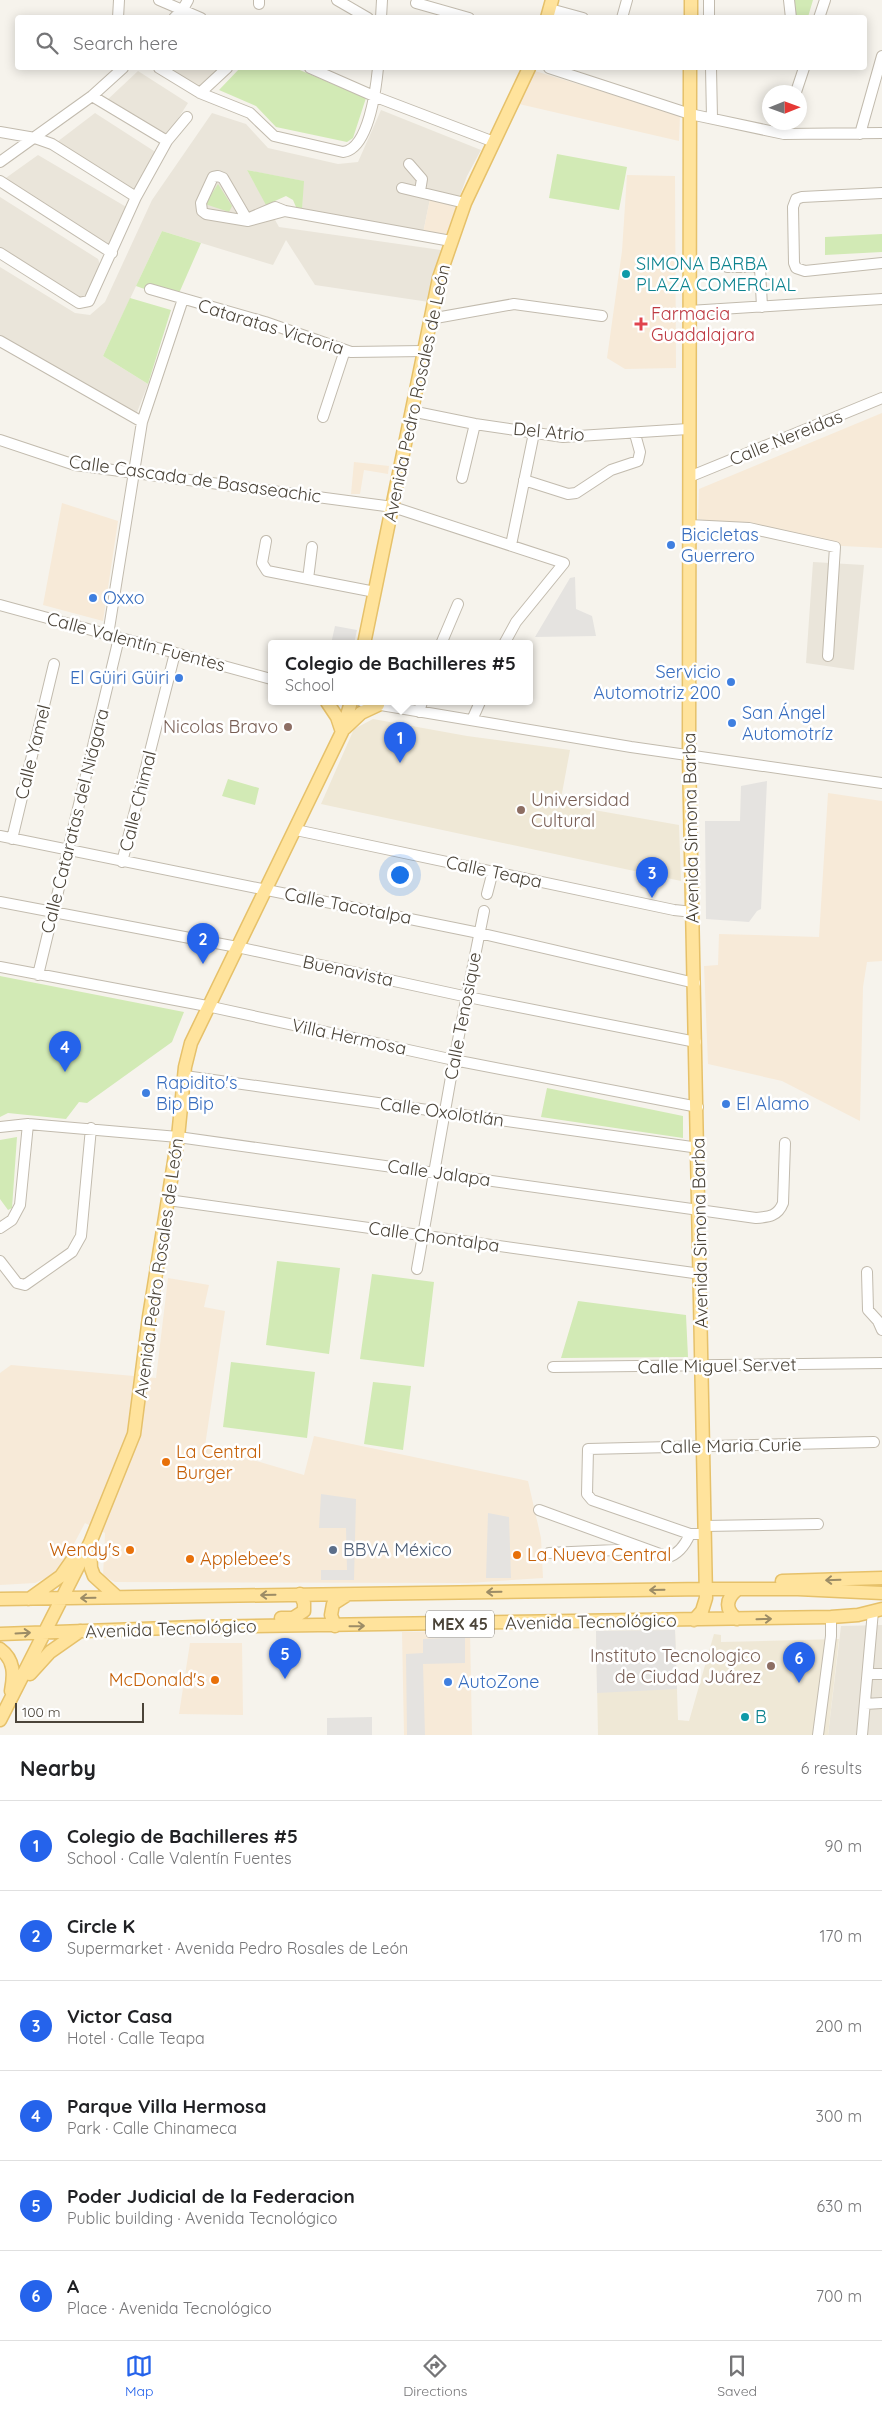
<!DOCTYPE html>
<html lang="en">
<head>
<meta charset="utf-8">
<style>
	:root { --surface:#fff; --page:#f6f6f6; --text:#202124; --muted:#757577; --line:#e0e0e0; --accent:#2563eb }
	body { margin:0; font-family:Quicksand,sans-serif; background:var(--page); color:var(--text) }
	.compass { position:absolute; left:762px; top:85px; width:45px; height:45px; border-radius:50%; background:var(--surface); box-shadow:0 2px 12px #0003; rotate:89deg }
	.scale { position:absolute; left:15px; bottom:12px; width:129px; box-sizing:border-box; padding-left:5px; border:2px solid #4b4439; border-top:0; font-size:14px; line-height:18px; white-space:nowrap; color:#4b4439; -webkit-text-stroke:4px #fff; paint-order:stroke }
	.you { position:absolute; left:399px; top:874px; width:18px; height:18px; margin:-12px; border:4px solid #fff; border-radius:50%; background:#1a73e8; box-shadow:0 0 0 8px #1a73e833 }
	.badge { display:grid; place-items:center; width:32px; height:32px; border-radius:50%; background:var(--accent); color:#fff; font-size:16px; font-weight:700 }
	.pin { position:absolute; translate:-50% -41px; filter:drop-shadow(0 1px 2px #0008) }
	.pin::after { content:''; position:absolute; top:26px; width:18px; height:15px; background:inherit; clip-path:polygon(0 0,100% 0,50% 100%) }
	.popup { position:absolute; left:268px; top:640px; width:265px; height:65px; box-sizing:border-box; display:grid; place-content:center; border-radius:5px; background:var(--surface); filter:drop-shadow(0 1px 4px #0005); font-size:16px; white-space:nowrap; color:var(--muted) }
	.popup b { font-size:19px; color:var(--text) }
	.popup::after { content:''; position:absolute; left:50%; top:100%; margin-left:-10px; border:10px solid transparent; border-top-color:var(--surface) }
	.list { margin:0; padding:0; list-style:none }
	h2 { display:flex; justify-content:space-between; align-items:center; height:65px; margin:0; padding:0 20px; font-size:21px }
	h2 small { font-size:16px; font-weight:400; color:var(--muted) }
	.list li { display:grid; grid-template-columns:32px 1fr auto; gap:15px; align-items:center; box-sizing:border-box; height:90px; padding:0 20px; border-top:1px solid var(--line) }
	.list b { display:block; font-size:19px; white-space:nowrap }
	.list p { margin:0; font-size:16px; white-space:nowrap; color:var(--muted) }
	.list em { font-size:16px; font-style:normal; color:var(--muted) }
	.icon { flex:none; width:28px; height:28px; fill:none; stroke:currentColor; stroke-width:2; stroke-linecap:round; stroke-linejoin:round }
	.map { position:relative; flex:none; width:882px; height:1735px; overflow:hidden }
	.search { position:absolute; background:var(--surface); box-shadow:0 2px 12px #0003; left:15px; right:15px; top:15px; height:55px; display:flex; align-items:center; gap:12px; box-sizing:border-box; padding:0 18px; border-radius:5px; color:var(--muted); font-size:19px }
	.sheet { height:605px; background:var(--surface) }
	nav { display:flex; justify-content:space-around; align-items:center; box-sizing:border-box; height:70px; border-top:1px solid var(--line); background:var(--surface); font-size:14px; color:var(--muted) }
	nav a { display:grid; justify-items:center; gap:2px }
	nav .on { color:var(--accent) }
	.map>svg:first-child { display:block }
</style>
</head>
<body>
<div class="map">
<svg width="882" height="1735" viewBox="0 0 882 1735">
	<rect width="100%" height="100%" fill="#f6f3ec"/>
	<!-- residential -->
	<path fill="#eae5da" d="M164,68H219L198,88Z
		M138,71L188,103L167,136L105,102Z
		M381,110L481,150L467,176L456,207L430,199L423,233L302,210L303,181L247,170L279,227L441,250L429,302L315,285L286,240L273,265L162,231L103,356L148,384L134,420L0,339V267L75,313L90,315L105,302L152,200L212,113L246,124L268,148L338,164L358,162Z
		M95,113L157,153L133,193L57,142Z
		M38,155L128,208L109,244L3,185V180Z
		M0,197L98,259L101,267L87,297L80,299L0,253Z
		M813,562L864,565L854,670L806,663Z
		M882,1625V1735H828L841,1626Z"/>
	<!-- commercial -->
	<path fill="#f7ead8" d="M535,71L680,115L679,141L519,104Z
		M627,175L675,176L676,368L625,369L607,358L622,251Z
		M430,199L456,207L444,240L423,233Z
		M882,413V548L823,545L775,532L698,519L699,489Z
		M354,462L389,466L388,474L364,470L360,494H351Z
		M62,503L118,521L103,621L43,605Z
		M828,793L882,801V961L867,962L863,987L860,1121L782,1081L708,1064L704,966L718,965L719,934L819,937Z
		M168,1278L209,1285L204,1307L225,1311L205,1446L304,1475L314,1436L528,1481L541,1538L543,1578L468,1583L115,1582L103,1576L105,1533L85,1523L68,1555L58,1569L46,1578L35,1583L0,1585V1373L11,1365L156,1378Z
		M470,1631L472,1735H404L402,1632Z
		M190,1643H242L243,1715L179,1714Z"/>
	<!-- education -->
	<path fill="#efe8d6" d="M373,719L467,736L570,750L560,804L679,825L681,881L321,804L354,729Z
		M675,1630L678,1720L689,1721L714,1634L721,1635V1642L839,1639L828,1735H598L596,1631Z"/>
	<!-- green -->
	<path fill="#d2eab5" d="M793,0H813L808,17H794Z
		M240,68H295L366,98L353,138L347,142L276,127L256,106L219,90Z
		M557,154L627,167L619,210L549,198Z
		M247,170L304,181L302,210L296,207L293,200L286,196L266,205Z
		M218,184L232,206L229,212L205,204Z
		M162,231L201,243L176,300L136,286Z
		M882,234V252L825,255V237Z
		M130,298L171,310L148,384L103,356Z
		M228,779L259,788L255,805L222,796Z
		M0,976L184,1012L172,1042L87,1103L79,1102L66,1119L8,1113L0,1117Z
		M547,1088L683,1116V1138L541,1117Z
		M17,1137L12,1208L8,1210L0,1199V1140Z
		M277,1261L340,1268L329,1354L266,1345Z
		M372,1274L434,1282L424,1367L360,1359Z
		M578,1301L686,1315L688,1357L561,1358Z
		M231,1362L315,1372L307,1438L223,1427Z
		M373,1382L411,1386L403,1450L364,1444Z"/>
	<!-- parking -->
	<path fill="#e5e3e0" d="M575,577L576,609L592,616L596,636L535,637L570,578Z
		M335,626L357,630L354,644H331Z
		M767,781L761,909L757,911L749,922L706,919L705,821H740L741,786Z
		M321,1494L356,1499L354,1580H321V1570H347L346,1528H319Z
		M488,1513L509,1517L511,1578H486Z
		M675,1630L677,1689L597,1693L596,1631Z
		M465,1637V1663L423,1664L425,1735H407L406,1654L423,1653V1639Z
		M372,1717V1735H327V1718Z"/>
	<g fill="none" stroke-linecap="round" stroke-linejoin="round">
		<defs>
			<path id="minor" d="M159,0L201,18
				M337,0L368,18
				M709,0V18
				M789,0L791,18
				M416,3L469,18
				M259,4V0
				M550,9L583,18
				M118,18L119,0
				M174,18L183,9L188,0
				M381,18L382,0
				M622,18L627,0
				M819,18L825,0
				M159,68L200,93L250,113L274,136L343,152C369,149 376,88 378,68
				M310,68L376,97L494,142
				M549,68L690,114L784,134L882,133
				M711,68L712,118
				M796,92L804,68
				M200,93L227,68
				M92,96L167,141
				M0,132L35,138L52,144L136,197
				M860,134L882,56
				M0,162L92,96L123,68
				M409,164L422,179L420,191
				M0,181L112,253
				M402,188L465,203
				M882,193L802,197L796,199L793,207L794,263L796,268L805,271L882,263
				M247,219L275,207L285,211L451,241
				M248,221L223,178L218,176L213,177L201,203L202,211L206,214L248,221L285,211
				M0,253L79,303L89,301L136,197L167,141L187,117
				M727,267H760L762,307
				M150,289L265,322L351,352L424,351
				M689,311L882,299
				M430,319L514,304L602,316
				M0,341L142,422
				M411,411L475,424L563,437L688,429
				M323,417L345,350
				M0,440L75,465L393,507L564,563L516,622L504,644
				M689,477L882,398
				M462,478L475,424
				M524,480L568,494L576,493L611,470L638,461L640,452L635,434
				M689,525L749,528L835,547L828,656
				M266,541L262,563L267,571L375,592
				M511,545L534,433
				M308,579L312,547
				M0,605L271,679
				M108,635L142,422L183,299
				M441,644L458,604
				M363,702L631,747L882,783
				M419,712L422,702
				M472,720L480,702
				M296,830L674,910L693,912
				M0,836L479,933L695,983
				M12,839L54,664
				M122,862L175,653
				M487,894L493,871
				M0,902L237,947L468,997L696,1042
				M0,967L207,1006L454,1060L698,1107
				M38,975L119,638
				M185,1076L699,1148
				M0,1127L28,1124L178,1137L756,1218C769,1217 778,1216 783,1203L785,1143
				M168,1200L701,1274
				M0,1228L12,1220L20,1205L28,1124
				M0,1261L17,1283L25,1285L72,1252L81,1236L91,1128
				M417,1269L454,1060L484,911
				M867,1272L868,1310L878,1321L882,1330
				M553,1367L882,1363
				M539,1510L668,1557C679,1554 686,1543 690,1534
				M704,1526L818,1524
				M704,1534H690L592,1500L587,1494L588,1449L874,1442
				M549,1553L638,1549
				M868,1674H882
				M865,1704L882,1703
				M818,1735L831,1636V1617
				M862,1735L873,1611"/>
			<path id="major" d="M547,18L552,0
				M691,18V0
				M690,68L689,756L706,1598L702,1611L694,1620
				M364,644L439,278L465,203L529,68
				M327,702L337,717L342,732
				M345,728L361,713L378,705
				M90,1547L91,1568L94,1576L117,1597
				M782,1581L882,1578
				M0,1599L706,1589H798L882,1593
				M29,1599L61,1576L75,1556
				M281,1618H293L304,1611V1603L300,1594
				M737,1619C725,1610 725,1599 738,1589
				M335,1626L331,1615L333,1604L347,1595
				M0,1634L197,1627L831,1617L858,1615L882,1609
				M0,1649C15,1660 14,1675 11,1691
				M30,1674L50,1652L80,1631
				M0,1720L90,1543L134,1434L149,1317L178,1137L185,1067L191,1043L342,732L351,702"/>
		</defs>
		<!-- minor casing -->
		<use href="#minor" stroke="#c2bbae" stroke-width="12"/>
		<!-- major casing -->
		<use href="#major" stroke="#e6c16a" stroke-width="15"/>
		<!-- minor -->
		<use href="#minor" stroke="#fff" stroke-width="10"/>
		<!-- major -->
		<use href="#major" stroke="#ffe39c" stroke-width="12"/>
	</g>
	<!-- one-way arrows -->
	<defs><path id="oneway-shaft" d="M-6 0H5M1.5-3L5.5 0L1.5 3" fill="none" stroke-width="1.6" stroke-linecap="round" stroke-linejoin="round" transform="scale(1.25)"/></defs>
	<g stroke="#9c8c66">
		<use href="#oneway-shaft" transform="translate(833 1580) rotate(178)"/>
		<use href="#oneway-shaft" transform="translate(657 1590) rotate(179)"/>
		<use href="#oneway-shaft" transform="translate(494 1592) rotate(179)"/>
		<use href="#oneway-shaft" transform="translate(268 1595) rotate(179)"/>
		<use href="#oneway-shaft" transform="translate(88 1598) rotate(179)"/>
		<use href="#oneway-shaft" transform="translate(764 1619) rotate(-1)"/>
		<use href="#oneway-shaft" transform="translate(357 1626) rotate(-1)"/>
		<use href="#oneway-shaft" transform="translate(23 1633) rotate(-3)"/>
	</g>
	<!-- markers -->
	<g fill="#0f9aa8" stroke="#fff" stroke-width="2">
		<circle cx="626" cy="274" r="5"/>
		<circle cx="745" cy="1717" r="5"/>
	</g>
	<path fill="#e0444e" stroke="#fff" stroke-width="2" d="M638.5 316.5h5v5h5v5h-5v5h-5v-5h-5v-5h5z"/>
	<g fill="#3f7fe0" stroke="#fff" stroke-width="2">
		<circle cx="671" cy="545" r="5"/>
		<circle cx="93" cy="598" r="5"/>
		<circle cx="179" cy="678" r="5"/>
		<circle cx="731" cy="682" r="5"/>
		<circle cx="732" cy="723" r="5"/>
		<circle cx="146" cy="1093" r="5"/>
		<circle cx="726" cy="1104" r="5"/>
		<circle cx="448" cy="1682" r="5"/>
	</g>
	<g fill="#8d6e63" stroke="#fff" stroke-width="2">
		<circle cx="288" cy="727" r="5"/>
		<circle cx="521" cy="810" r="5"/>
		<circle cx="771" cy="1666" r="5"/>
	</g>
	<g fill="#e8710a" stroke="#fff" stroke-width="2">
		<circle cx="166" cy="1462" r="5"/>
		<circle cx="130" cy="1550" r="5"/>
		<circle cx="517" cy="1555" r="5"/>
		<circle cx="190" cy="1559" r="5"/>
		<circle cx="215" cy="1680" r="5"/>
	</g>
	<circle fill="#5c6f8a" stroke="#fff" stroke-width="2" cx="333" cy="1550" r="5"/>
	<g text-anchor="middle" stroke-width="5" stroke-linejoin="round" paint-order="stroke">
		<!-- shield labels -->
		<rect fill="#fff" stroke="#817c74" stroke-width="1" x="426" y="1610.5" width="68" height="27" rx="4"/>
		<g font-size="16" font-weight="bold" fill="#4b4439">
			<text x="460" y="1630">MEX 45</text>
		</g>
		<!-- culture labels -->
		<g font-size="18" fill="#0d838f" stroke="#fff" text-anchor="start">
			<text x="636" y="270">SIMONA BARBA<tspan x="636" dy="21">PLAZA COMERCIAL</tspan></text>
			<text x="755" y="1723">B</text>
		</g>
		<!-- health labels -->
		<g font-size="18" fill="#be3a42" stroke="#fff" text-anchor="start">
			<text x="651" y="320">Farmacia<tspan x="651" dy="21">Guadalajara</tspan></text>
		</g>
		<!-- street labels -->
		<g font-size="18" fill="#4b4439" stroke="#fff">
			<text transform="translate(271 327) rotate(17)" y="6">Cataratas Victoria</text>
			<text transform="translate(417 393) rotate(-78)" y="6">Avenida Pedro Rosales de León</text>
			<text transform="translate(549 432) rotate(5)" y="6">Del Atrio</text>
			<text transform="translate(786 438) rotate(-22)" y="6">Calle Nereidas</text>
			<text transform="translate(195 479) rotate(8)" y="6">Calle Cascada de Basaseachic</text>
			<text transform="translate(136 642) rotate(15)" y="6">Calle Valentín Fuentes</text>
			<text transform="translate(33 752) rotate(-76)" y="6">Calle Yamel</text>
			<text transform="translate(138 801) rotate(-76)" y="6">Calle Chimal</text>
			<text transform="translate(75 821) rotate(-76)" y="6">Calle Cataratas del Niágara</text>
			<text transform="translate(691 828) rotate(-91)" y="6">Avenida Simona Barba</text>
			<text transform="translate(494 872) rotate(12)" y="6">Calle Teapa</text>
			<text transform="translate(348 906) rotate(11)" y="6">Calle Tacotalpa</text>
			<text transform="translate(348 971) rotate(12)" y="6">Buenavista</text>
			<text transform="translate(463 1016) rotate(-79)" y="6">Calle Tenosique</text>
			<text transform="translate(349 1037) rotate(12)" y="6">Villa Hermosa</text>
			<text transform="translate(442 1112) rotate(8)" y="6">Calle Oxolotlán</text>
			<text transform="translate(439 1173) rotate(8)" y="6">Calle Jalapa</text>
			<text transform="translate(700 1233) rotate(-91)" y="6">Avenida Simona Barba</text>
			<text transform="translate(434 1237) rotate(8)" y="6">Calle Chontalpa</text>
			<text transform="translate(159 1268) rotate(-82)" y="6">Avenida Pedro Rosales de León</text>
			<text transform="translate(717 1366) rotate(-1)" y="6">Calle Miguel Servet</text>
			<text transform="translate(731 1446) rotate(-1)" y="6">Calle Maria Curie</text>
			<text transform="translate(591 1622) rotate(-1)" y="6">Avenida Tecnológico</text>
			<text transform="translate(171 1629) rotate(-2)" y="6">Avenida Tecnológico</text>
		</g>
		<!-- shop labels -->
		<g font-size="18" fill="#366cbe" stroke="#fff" text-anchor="start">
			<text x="681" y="541">Bicicletas<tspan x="681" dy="21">Guerrero</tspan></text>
			<text x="103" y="604">Oxxo</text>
			<text x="721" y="678" text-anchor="end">Servicio<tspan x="721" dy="21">Automotriz 200</tspan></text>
			<text x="169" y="684" text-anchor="end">El Güiri Güiri</text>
			<text x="742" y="719">San Ángel<tspan x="742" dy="21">Automotríz</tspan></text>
			<text x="156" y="1089">Rapidito's<tspan x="156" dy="21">Bip Bip</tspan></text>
			<text x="736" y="1110">El Alamo</text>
			<text x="458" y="1688">AutoZone</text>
		</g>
		<!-- education labels -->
		<g font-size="18" fill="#785e54" stroke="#fff" text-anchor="end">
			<text x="278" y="733">Nicolas Bravo</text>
			<text x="531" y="806" text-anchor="start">Universidad<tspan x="531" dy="21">Cultural</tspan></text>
			<text x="761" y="1662">Instituto Tecnologico<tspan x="761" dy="21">de Ciudad Juárez</tspan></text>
		</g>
		<!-- food labels -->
		<g font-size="18" fill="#c56008" stroke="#fff" text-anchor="start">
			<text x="176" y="1458">La Central<tspan x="176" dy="21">Burger</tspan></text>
			<text x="120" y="1556" text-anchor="end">Wendy's</text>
			<text x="527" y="1561">La Nueva Central</text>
			<text x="200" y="1565">Applebee's</text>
			<text x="205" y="1686" text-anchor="end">McDonald's</text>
		</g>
		<!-- service labels -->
		<g font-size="18" fill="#4e5e75" stroke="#fff" text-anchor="start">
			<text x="343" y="1556">BBVA México</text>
		</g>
	</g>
</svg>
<svg class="compass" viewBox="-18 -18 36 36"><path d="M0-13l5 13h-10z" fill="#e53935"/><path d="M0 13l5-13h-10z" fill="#757577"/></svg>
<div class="scale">100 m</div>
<div class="you"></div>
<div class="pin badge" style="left:400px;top:763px">1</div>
<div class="popup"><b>Colegio de Bachilleres #5</b>School</div>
<div class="pin badge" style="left:203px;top:964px">2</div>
<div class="pin badge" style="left:652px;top:898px">3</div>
<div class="pin badge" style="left:65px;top:1072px">4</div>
<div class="pin badge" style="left:285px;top:1679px">5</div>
<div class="pin badge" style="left:799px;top:1683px">6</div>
<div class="search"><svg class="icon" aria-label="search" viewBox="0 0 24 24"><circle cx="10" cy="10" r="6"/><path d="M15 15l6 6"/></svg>Search here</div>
</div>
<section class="sheet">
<h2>Nearby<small>6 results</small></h2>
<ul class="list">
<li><span class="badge">1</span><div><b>Colegio de Bachilleres #5</b><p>School · Calle Valentín Fuentes</p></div><em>90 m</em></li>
<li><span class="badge">2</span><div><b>Circle K</b><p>Supermarket · Avenida Pedro Rosales de León</p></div><em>170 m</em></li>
<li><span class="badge">3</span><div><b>Victor Casa</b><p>Hotel · Calle Teapa</p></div><em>200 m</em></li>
<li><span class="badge">4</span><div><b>Parque Villa Hermosa</b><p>Park · Calle Chinameca</p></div><em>300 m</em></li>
<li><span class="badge">5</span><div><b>Poder Judicial de la Federacion</b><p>Public building · Avenida Tecnológico</p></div><em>630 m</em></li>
<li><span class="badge">6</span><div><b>A</b><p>Place · Avenida Tecnológico</p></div><em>700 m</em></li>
</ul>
</section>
<nav>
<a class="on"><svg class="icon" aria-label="map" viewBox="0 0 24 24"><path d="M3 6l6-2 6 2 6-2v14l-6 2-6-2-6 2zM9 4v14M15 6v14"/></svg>Map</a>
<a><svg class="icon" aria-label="directions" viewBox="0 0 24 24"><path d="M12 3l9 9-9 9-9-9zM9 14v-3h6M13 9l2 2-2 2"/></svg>Directions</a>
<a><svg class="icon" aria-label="saved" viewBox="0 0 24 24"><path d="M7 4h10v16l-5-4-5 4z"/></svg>Saved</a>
</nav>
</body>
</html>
